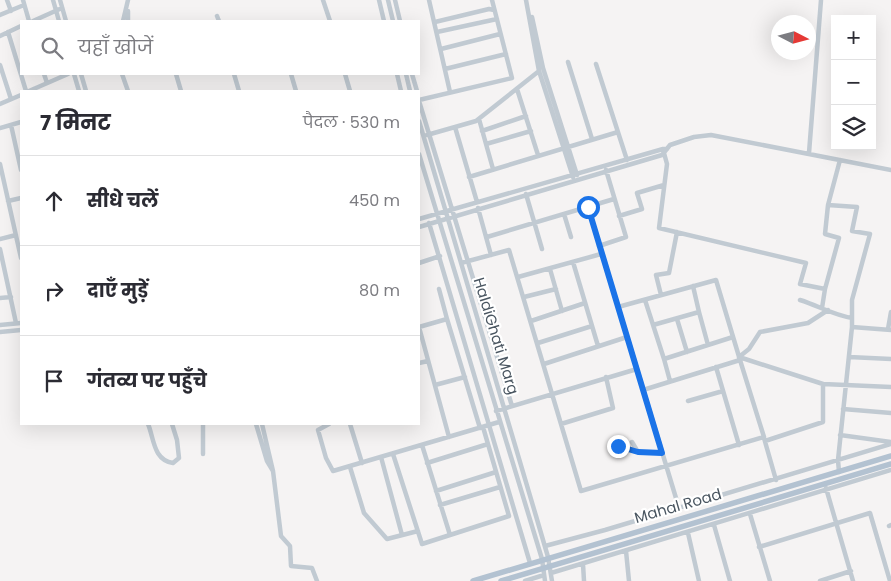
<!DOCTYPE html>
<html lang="hi">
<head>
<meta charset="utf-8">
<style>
	:root { --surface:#fff; --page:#f2f2f3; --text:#2b2b33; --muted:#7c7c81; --line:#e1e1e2 }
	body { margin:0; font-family:Poppins,"Noto Sans Devanagari",sans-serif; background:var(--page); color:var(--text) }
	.controls { position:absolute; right:15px; top:15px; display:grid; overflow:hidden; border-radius:0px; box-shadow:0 5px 20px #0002 }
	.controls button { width:45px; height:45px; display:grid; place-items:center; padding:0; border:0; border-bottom:1px solid var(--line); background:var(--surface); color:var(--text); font:25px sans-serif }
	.compass { position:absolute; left:771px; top:15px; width:45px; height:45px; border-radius:50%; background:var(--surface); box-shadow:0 5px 20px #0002; rotate:96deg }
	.stop { position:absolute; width:15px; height:15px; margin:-11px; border:4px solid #1a73e8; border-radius:50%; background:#fff }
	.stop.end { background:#1a73e8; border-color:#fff; box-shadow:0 1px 5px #0008 }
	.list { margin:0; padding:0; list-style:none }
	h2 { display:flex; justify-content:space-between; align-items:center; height:65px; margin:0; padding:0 20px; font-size:21px }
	h2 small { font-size:16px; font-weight:400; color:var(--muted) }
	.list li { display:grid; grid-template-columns:32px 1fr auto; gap:15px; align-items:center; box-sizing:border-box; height:90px; padding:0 20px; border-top:1px solid var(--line) }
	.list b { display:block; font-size:19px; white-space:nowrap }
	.list em { font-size:16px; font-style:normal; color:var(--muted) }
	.icon { flex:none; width:28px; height:28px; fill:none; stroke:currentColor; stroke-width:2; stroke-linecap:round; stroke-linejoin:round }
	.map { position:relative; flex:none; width:891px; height:581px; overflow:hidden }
	.search { position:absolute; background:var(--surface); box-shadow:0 5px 20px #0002; left:20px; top:20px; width:400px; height:55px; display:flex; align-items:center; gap:12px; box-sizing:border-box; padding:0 18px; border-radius:0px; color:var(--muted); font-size:19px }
	.panel { position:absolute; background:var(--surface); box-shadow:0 5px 20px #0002; left:20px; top:90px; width:400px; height:335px; border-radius:0px }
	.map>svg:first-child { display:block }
</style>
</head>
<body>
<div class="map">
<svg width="891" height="581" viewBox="0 0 891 581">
	<rect width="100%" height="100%" fill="#f5f3f3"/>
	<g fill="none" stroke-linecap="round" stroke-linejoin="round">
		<!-- minor -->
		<path stroke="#c1cad2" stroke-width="4.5" d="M7,0L11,11
			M23,0L29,21
			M53,0L59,21
			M60,0L66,21
			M323,0L330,21
			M379,0L384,21
			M388,0L393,21
			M395,0L400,21
			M429,0L450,92
			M128,11V21
			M0,15L24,5
			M217,16L219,21
			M532,17L543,68L577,175
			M33,21L62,8
			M123,21L128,0
			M435,22L489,9L494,10
			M8,32L26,91
			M437,32L497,19
			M0,36L21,26
			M441,49L500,34
			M568,62L592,139
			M596,64L627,160
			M0,65L11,99
			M445,69L506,54
			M539,71L573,177
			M44,74L47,83
			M74,74L79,91
			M81,74L86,91
			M122,74L128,91
			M176,74L181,91
			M234,74L239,91
			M291,74L296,91
			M345,74L350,91
			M397,74L401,91
			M406,74L410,91
			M412,74L417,91
			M517,89L538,155
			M29,91L68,74
			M419,100L512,78L492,0
			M419,101L512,406
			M0,104L21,95
			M479,119L493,169
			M419,121L536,516L548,557L552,581
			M11,125L21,170
			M455,127L477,202
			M0,128L21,122
			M482,131L526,116
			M427,135L476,121L539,71L526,0
			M486,144L531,131
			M664,153L667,164L659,228L806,263L800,284L825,289
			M809,153L821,0
			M419,154L542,559L545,581
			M0,164L21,258
			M469,177L618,132
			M526,194L542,249
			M8,201L21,198
			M588,207L679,508
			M478,208L491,255
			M564,214L571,237
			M619,216L642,209L637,193L664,185
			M419,219L663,149H667
			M429,223L530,563
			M419,227L662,155L670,145L694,137L711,135L891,170
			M487,237L614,199
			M0,239L16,235
			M599,246L626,237L606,170
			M0,249L16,323
			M573,262L598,346
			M419,263L440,256
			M461,263L509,250L581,491L764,437L740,360
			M550,269L562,311
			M518,277L601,254
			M439,289L447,319
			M661,295L656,275L669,273L677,232
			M524,297L556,289
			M0,298L11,297
			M645,300L664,359
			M800,300C819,306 833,315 852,318
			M618,307L716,280L740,360L643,390
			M822,308L825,289L839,238L825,234L828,205
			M699,312L708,345
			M677,319L687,352
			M531,321L585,303
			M0,325L21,323
			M653,325L699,312L693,286
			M852,327L891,330
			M888,329L891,312
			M0,332L21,330
			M538,343L592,326
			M739,357L823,384V422L765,441
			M739,357L749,349L760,332L808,323L828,310
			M849,357L891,359
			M419,363L428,361
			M544,364L627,337
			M716,367L739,445
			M670,381L664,359L733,337
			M823,384L891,387
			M435,385L465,377
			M688,401L723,391
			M843,409L891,413
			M496,411L637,369
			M148,424C154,438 153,460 173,463L179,458L177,440L172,424
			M203,424V454
			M256,424L267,461L273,471L262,424
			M329,424L318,430L326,458L333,471L499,422
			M350,424L362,463
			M561,424L613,408L606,377
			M840,435L891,442
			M449,437L419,327L447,319L480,428
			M764,438L776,480
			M632,442L638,452
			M422,445L450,535
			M618,446L638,452L662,453
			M393,454L422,544L509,516L483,427
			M381,457L402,535
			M427,463L488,444
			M350,467L364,513L387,539L418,531
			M273,471L281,536L290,546L291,566L312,568L317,581
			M839,472L838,460L852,327V300L870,234L852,231L857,207L828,205L840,160
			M826,488L853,581
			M436,491L496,472
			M440,505L500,487
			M750,514L770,581
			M714,525L730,581
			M889,526L891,525
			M688,533L699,581
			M545,546L605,530L891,444
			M759,547L870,513L890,581
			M626,551L629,581
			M583,564L584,581
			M551,573L891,470
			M525,581L544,575
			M820,581L851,571"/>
		<!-- major -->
		<path stroke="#b3c2d1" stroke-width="5.5" d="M473,581L891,456
			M501,581L891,464"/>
	</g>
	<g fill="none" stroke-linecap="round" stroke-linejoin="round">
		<!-- route -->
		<path stroke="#1a73e8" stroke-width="6" d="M588,207L662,453L638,452L618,446"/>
	</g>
	<g text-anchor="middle" stroke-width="4.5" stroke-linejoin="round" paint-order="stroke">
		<!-- street labels -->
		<g font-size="15" fill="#4a5661" stroke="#fff">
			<text transform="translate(496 336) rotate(73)" y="5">HaldiGhati Marg</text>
			<text transform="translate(678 506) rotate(-16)" y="5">Mahal Road</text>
		</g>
	</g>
</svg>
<div class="controls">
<button>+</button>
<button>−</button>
<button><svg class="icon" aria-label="layers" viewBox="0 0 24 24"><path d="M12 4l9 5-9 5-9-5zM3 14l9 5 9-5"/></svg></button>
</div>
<svg class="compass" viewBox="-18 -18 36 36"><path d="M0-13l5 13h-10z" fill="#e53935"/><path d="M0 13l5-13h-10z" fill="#7c7c81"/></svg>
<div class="stop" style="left:588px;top:207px"></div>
<div class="stop end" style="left:618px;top:446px"></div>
<div class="search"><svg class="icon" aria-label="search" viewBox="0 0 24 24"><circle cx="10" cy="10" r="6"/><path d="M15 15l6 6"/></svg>यहाँ खोजें</div>
<section class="panel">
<h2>7 मिनट<small>पैदल · 530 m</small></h2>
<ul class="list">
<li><svg class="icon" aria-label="ahead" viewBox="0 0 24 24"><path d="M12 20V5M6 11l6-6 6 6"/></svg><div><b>सीधे चलें</b></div><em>450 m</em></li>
<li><svg class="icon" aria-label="right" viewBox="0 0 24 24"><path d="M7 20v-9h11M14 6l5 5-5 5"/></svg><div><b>दाएँ मुड़ें</b></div><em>80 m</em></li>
<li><svg class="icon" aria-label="arrive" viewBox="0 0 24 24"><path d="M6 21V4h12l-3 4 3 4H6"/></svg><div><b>गंतव्य पर पहुँचे</b></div></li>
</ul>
</section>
</div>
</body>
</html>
